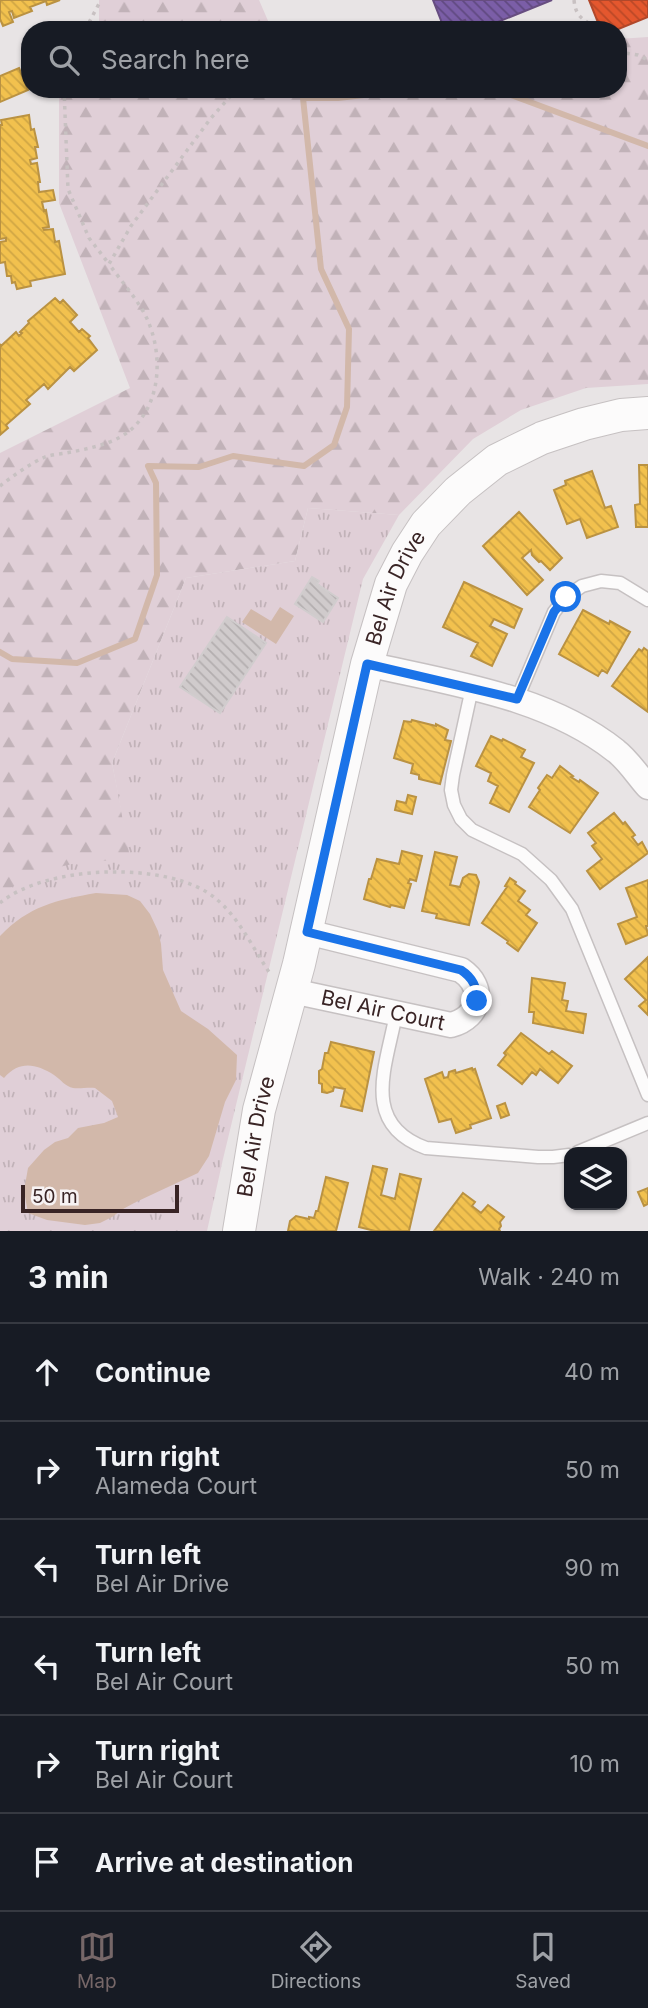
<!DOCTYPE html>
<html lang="en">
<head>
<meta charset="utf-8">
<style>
	:root { --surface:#171b24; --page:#242831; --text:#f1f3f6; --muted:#9ea1a6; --line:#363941; --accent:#766768 }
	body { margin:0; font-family:Inter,sans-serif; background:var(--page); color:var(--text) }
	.controls { position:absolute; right:21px; bottom:21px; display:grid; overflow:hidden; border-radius:14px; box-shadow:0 2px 5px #0004 }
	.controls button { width:63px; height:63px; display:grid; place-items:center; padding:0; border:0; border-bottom:2px solid var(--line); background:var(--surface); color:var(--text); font:35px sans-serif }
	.scale { position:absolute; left:21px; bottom:18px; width:158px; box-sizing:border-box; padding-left:7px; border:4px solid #392425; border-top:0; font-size:19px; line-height:24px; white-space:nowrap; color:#392425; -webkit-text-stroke:5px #f7f2f3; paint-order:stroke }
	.stop { position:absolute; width:21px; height:21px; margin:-16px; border:5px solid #1a73e8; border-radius:50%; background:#fff }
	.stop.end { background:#1a73e8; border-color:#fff; box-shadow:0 2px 7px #0008 }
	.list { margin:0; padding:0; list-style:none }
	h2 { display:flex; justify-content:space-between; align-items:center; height:91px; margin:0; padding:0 28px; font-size:30px }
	h2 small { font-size:23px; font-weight:400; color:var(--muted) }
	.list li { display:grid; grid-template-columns:46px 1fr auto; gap:21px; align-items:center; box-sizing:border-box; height:98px; padding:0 28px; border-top:2px solid var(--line) }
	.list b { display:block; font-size:26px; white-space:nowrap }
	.list p { margin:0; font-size:23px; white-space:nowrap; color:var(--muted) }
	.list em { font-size:23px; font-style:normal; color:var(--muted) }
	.icon { flex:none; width:38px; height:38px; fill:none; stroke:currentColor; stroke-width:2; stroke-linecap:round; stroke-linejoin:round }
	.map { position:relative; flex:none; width:648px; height:1231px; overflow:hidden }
	.search { position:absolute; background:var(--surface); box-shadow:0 2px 5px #0004; left:21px; right:21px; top:21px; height:77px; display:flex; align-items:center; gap:18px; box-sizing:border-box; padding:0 24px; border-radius:28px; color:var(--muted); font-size:26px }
	.sheet { height:679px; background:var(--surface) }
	nav { display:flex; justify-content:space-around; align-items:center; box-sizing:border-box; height:98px; border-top:2px solid var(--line); background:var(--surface); font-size:19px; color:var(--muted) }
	nav a { display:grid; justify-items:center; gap:4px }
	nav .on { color:var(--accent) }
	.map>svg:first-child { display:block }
</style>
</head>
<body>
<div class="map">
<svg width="648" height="1231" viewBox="0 0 648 1231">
	<defs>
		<pattern id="forest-firs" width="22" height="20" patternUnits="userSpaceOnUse" patternTransform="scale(1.75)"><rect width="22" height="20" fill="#e0cfd7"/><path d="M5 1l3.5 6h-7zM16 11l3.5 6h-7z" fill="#c1b2b8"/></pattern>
		<pattern id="park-tufts" width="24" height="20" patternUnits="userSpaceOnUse" patternTransform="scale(1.75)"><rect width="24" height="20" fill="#e0cfd7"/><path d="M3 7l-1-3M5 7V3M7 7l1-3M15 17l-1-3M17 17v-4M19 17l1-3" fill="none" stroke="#c1b2b8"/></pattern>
		<pattern id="homes-back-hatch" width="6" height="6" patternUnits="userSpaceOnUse" patternTransform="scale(1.75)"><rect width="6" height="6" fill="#f2c14e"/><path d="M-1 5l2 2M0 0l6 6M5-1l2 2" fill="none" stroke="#d0a644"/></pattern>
		<pattern id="shops-back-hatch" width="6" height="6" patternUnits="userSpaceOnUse" patternTransform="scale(1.75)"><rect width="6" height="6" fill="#e4572e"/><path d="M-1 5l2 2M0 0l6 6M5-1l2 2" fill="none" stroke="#ba4827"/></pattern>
		<pattern id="offices-back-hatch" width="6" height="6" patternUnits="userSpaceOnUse" patternTransform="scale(1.75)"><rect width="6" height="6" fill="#7b5ea7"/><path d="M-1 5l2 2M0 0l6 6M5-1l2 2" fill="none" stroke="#604980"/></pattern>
		<pattern id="building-back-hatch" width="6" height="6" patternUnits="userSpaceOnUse" patternTransform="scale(1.75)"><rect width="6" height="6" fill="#d0cbcc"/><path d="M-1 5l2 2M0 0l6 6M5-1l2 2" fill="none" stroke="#b3aeaf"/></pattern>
	</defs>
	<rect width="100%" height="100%" fill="#e8e4e5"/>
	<!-- forest -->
	<path fill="url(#forest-firs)" d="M99,0H259L272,30H97L99,25Z
		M648,37V384L586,388L521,410L473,439L399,515L308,508L295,561L186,578L112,763L132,863L0,917V453L130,388L59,203V98L63,89H618V39Z"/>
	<!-- park -->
	<path fill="url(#park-tufts)" d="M308,508L399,515L363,579L223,1159L207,1231H0V894C42,869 82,855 131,863L112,763L186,578L295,561Z"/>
	<!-- water -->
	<path fill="#d2b8aa" d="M280,607L294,616L276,644L242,622L251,609L271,621Z
		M96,893L127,895L140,901L150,914L158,931L161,944L163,970L181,1011L208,1029L237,1055L236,1080L225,1102L209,1156L198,1173L136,1202L123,1209L112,1217L100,1223L85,1225L47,1220L28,1213L24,1191L28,1168L44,1150L55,1142L68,1138L78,1128L104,1123L118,1117L112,1101L95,1088C89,1087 79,1089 73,1088C66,1087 60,1079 54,1075C36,1064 20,1060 4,1078L0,1075V936C29,906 56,900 96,893Z"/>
	<!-- homes -->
	<path fill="url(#homes-back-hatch)" stroke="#ba9242" stroke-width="2" d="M0,0H60L47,5L46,1L30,7L32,11L14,18L12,11L9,12L13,22L3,26L0,19Z
		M19,68L28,90L0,102V76Z
		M29,115L31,130L34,129L38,147H35L37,158L30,160L31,164L37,163L40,182H38L39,192L53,190L55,200L42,202L44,211L46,210L49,227L43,228L44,230L53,229L55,242L59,241L65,274L30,281L31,286L17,289L15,282L12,283L11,276H7L5,262L0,263V242L6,241V238L0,239V125H2L1,120Z
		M55,298L60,303L63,300L77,315L70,322L79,332L82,329L90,336L88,338L97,350L74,371L70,367L48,389L44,384L26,400L30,404L6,425L8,428L0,435V344L1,346L16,332L19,336L22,333L20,332L29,323L28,321Z
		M639,465H648V527H636L635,505L640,504Z
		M592,471L605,508L611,506L618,527L587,538L580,519L567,524L554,490L566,485L565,481Z
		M519,512L562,558L550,570L541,561L539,562L532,555L531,550L522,558L543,580L527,595L483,546Z
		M464,582L522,609L514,628L494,619L490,626L507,634L492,666L471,656L478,643L443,627Z
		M583,610L609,624L610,621L630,632L607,673L602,670L598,676L559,654Z
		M644,648L648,651V712L612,686L639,649L642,651Z
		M412,720L436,726V724L448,730L445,740L451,741L440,784L419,779V775L411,773L413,764L394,758L404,721L411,722Z
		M491,736L502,741L503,739L525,750L521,757L534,763L509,812L490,803L498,786L488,781L491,773L476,766Z
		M560,766L573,776L571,777L579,782L580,780L598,793L570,833L529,807L540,790L538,788L547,775L552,778Z
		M408,795L416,797L412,814L395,810L397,801L406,803Z
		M614,813L623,824L625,822L635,835L632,837L638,845L642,842L648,853L600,889L587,871L602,859L592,846L596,843L588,833Z
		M402,851L422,856L416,881L410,879L408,883L411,884L404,908L391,905L390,907L364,899L369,879H371L377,859L399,864Z
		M435,852L457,857L450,885L460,887L463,878L469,874L476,875L479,882L469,925L436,918L437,914L422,911Z
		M510,878L516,882L515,884L525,891L518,901L530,910L526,915L537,923L518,951L507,943L508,941L482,923L507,887L505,886Z
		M648,880V926H646L648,935L626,944L618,924L637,917L626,888Z
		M648,957V1015L639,1006L646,1000L625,979Z
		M532,978L565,983L562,1000L568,1001L566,1011L586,1014L583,1033L533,1023L534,1012H529Z
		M521,1033L549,1054L552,1051L572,1066L558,1083L540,1069L536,1075L532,1072L522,1084L498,1065L506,1055L504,1053Z
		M331,1042L374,1052L362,1111L341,1106L345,1089L334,1087L333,1091L327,1093L322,1092V1084L319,1083V1071L322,1069L325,1053H328Z
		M472,1068L473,1070L475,1069L491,1118L470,1125L471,1128L456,1133L451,1119L439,1122L425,1079L442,1072L444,1078L448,1077L449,1072L455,1070L456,1073Z
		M505,1103L509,1115L501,1118L497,1106Z
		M373,1166L387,1169L381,1195L395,1199L400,1174L421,1179L409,1231H375L359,1227Z
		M326,1177L348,1183L336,1231H288L290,1221L296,1216L309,1219V1217L314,1218L316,1211H318Z
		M648,1188V1204L644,1206L638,1192Z
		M463,1193L475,1202L472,1206L481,1213L488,1205L504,1217L500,1222L501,1226L499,1229L500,1231H434Z"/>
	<!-- shops -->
	<path fill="url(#shops-back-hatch)" stroke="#b1482b" stroke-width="2" d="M589,0H648V17L616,30H601Z"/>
	<!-- offices -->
	<path fill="url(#offices-back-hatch)" stroke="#674d80" stroke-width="2" d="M433,0H552L478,30H470L465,20L444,28Z"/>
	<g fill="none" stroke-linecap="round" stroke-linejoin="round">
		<!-- stream -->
		<path stroke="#d2b8aa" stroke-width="6" d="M451,89L511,95L648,146
			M0,652L12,659L77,663L135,639L157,575L156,483L148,466L199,467L233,456L304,466L334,445L347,407L349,329L321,269L303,98H338L415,89"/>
	</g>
	<!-- building -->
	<path fill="url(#building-back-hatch)" stroke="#d1cdce" stroke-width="2" d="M312,577L319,581L317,584L338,598L323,622L295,604Z
		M227,617L266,643L220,713L180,687Z"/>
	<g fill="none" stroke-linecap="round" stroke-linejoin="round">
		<defs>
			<path id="service" d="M472,688L453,775L451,790L454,805L461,819L472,830L522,854L551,880L572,909L648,1095
				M517,699L554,612L566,597L582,586L601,581L620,583L648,600
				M396,1014C386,1067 360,1124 426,1148L538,1157H553L569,1155
				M578,1152L648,1123"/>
			<g id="minor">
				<path d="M367,664C450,683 547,696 616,751C628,760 638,776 648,787"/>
				<path id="s1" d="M292,991L451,1025C481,1017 486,987 461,970L307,932"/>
			</g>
			<g id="tertiary">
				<path id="s2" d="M239,1231L259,1110L299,964L367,664L391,584L407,553L426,524L458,491L497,460L542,438L584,424L621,415L648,413"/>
			</g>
		</defs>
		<!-- service casing -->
		<use href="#service" stroke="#c6c1c2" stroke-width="15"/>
		<!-- minor casing -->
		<use href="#minor" stroke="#c6c1c2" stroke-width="27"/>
		<!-- tertiary casing -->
		<use href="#tertiary" stroke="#c6c1c2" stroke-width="34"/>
		<!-- path -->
		<path stroke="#c8c1c2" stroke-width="3.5" stroke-dasharray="3.5 5" stroke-linecap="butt" d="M574,0C576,20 585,18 597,30
			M85,30L101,0
			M618,52L638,55L648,60
			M64,89L68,189L89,238L109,264
			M0,486C13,476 29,464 45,457C51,455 59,454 66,453C82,450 97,447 112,441C159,422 166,363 148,321C140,302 121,281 109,264L131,226L211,118L237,89
			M0,903C45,865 169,860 215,898C238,916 253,948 269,972"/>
		<!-- service -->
		<use href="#service" stroke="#fcfbfb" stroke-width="12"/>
		<!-- minor -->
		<use href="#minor" stroke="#fcfbfb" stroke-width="24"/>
		<!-- tertiary -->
		<use href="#tertiary" stroke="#fcfbfb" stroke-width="32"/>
	</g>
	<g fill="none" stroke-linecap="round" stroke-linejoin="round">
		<!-- route -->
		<path stroke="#1a73e8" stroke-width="9" d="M477,1001C477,987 473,978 461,970L307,932L367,664L517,699L554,612L566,597"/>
	</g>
	<g text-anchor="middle" stroke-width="7" stroke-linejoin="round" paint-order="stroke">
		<!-- street labels -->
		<g font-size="21" fill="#392425" stroke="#f7f2f3">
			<text dy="7" stroke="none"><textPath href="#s2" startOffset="663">Bel Air Drive</textPath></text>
			<text dy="7" stroke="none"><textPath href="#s1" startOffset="93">Bel Air Court</textPath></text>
			<text dy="7" stroke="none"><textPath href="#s2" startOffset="96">Bel Air Drive</textPath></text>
		</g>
	</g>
</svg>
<div class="controls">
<button><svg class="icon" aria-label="layers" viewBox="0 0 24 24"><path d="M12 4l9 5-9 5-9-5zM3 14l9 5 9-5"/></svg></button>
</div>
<div class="scale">50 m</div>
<div class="stop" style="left:566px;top:597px"></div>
<div class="stop end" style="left:477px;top:1001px"></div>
<div class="search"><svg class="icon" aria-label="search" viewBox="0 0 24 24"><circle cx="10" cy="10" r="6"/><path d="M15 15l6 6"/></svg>Search here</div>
</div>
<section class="sheet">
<h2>3 min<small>Walk · 240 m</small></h2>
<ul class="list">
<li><svg class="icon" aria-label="ahead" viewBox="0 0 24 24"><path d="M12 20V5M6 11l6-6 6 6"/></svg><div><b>Continue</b></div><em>40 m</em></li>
<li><svg class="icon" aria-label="right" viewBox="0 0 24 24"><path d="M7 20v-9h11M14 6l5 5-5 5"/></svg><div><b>Turn right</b><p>Alameda Court</p></div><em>50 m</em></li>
<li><svg class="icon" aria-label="left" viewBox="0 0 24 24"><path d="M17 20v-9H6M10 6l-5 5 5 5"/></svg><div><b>Turn left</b><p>Bel Air Drive</p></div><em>90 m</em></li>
<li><svg class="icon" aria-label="left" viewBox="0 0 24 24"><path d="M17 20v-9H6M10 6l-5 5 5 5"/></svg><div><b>Turn left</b><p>Bel Air Court</p></div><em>50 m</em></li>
<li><svg class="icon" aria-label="right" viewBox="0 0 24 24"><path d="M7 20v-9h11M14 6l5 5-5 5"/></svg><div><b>Turn right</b><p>Bel Air Court</p></div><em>10 m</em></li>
<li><svg class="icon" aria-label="arrive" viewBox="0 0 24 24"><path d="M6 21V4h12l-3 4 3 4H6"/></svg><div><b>Arrive at destination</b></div></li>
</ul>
</section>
<nav>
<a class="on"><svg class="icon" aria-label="map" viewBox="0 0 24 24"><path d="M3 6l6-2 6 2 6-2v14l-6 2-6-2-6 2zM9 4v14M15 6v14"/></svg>Map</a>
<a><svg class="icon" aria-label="directions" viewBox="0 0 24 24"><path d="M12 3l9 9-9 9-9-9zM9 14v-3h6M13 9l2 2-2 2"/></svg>Directions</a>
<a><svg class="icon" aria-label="saved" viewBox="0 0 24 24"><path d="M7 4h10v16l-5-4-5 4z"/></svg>Saved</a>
</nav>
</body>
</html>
